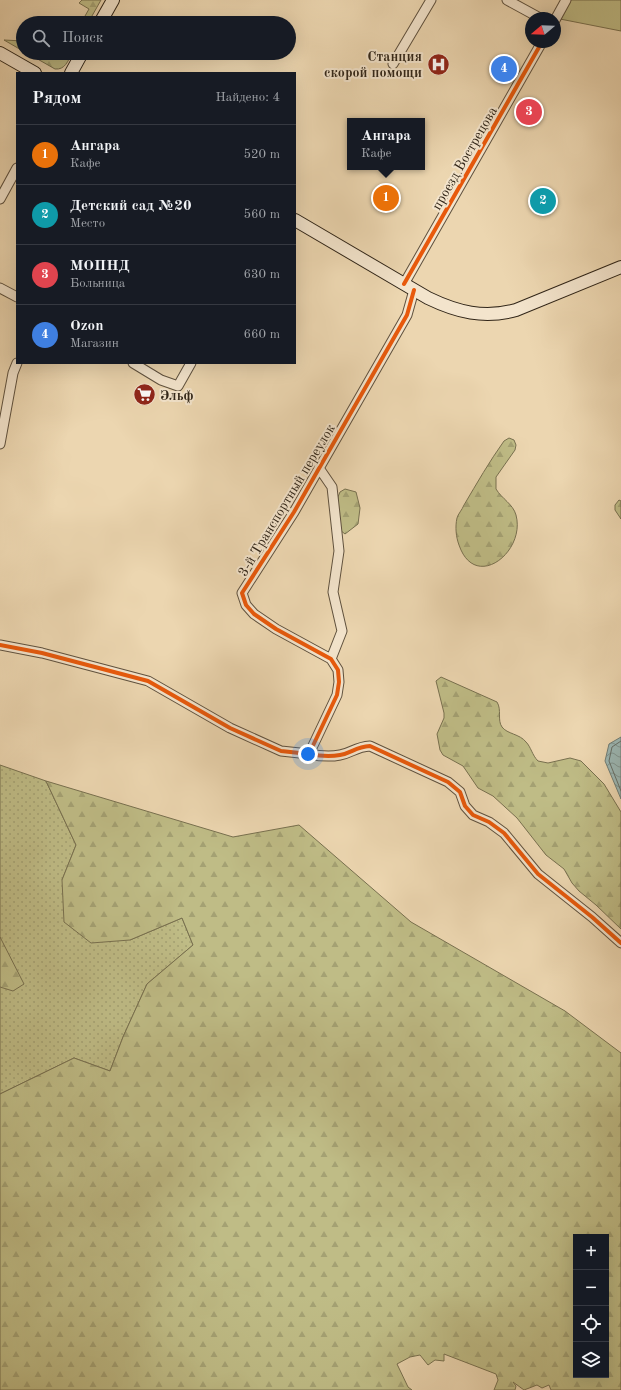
<!DOCTYPE html>
<html lang="ru">
<head>
<meta charset="utf-8">
<style>
	:root { --surface:#171b24; --page:#242831; --text:#f1f3f6; --muted:#9ea1a6; --line:#363941; --accent:#7c3aed }
	body { margin:0; font-family:"Old Standard TT",serif; background:var(--page); color:var(--text) }
	.controls { position:absolute; right:12px; bottom:12px; display:grid; overflow:hidden; border-radius:0px; box-shadow:0 4px 16px #0002 }
	.controls button { width:36px; height:36px; display:grid; place-items:center; padding:0; border:0; border-bottom:1px solid var(--line); background:var(--surface); color:var(--text); font:20px sans-serif }
	.compass { position:absolute; left:525px; top:12px; width:36px; height:36px; border-radius:50%; background:var(--surface); box-shadow:0 4px 16px #0002; rotate:251deg }
	.you { position:absolute; left:308px; top:754px; width:14px; height:14px; margin:-10px; border:3px solid #fff; border-radius:50%; background:#1a73e8; box-shadow:0 0 0 6px #1a73e833 }
	.badge { display:grid; place-items:center; width:26px; height:26px; border-radius:50%; background:var(--accent); color:#fff; font-size:13px; font-weight:700 }
	.pin { position:absolute; translate:-50% -50%; border:2px solid #fff; box-shadow:0 1px 4px #0006 }
	.popup { position:absolute; left:347px; top:118px; width:78px; height:52px; box-sizing:border-box; display:grid; place-content:center; border-radius:0px; background:var(--surface); filter:drop-shadow(0 1px 3px #0005); font-size:13px; white-space:nowrap; color:var(--muted) }
	.popup b { font-size:15px; color:var(--text) }
	.popup::after { content:''; position:absolute; left:50%; top:100%; margin-left:-8px; border:8px solid transparent; border-top-color:var(--surface) }
	.list { margin:0; padding:0; list-style:none }
	h2 { display:flex; justify-content:space-between; align-items:center; height:52px; margin:0; padding:0 16px; font-size:17px }
	h2 small { font-size:13px; font-weight:400; color:var(--muted) }
	.list li { display:grid; grid-template-columns:26px 1fr auto; gap:12px; align-items:center; box-sizing:border-box; height:60px; padding:0 16px; border-top:1px solid var(--line) }
	.list b { display:block; font-size:15px; white-space:nowrap }
	.list p { margin:0; font-size:13px; white-space:nowrap; color:var(--muted) }
	.list em { font-size:13px; font-style:normal; color:var(--muted) }
	.icon { flex:none; width:22px; height:22px; fill:none; stroke:currentColor; stroke-width:2; stroke-linecap:round; stroke-linejoin:round }
	.map { position:relative; flex:none; width:621px; height:1390px; overflow:hidden }
	.search { position:absolute; background:var(--surface); box-shadow:0 4px 16px #0002; left:16px; top:16px; width:280px; height:44px; display:flex; align-items:center; gap:10px; box-sizing:border-box; padding:0 14px; border-radius:22px; color:var(--muted); font-size:15px }
	.panel { position:absolute; background:var(--surface); box-shadow:0 4px 16px #0002; left:16px; top:72px; width:280px; height:292px; border-radius:0px }
	.map>svg:first-child { display:block }
</style>
</head>
<body>
<div class="map">
<svg width="621" height="1390" viewBox="0 0 621 1390">
	<defs>
		<pattern id="grass-dots" width="8" height="8" patternUnits="userSpaceOnUse"><rect width="8" height="8" fill="#bfbc86"/><path d="M2 2h.1M6 6h.1" fill="none" stroke="#a4a173" stroke-width="1.8" stroke-linecap="round"/></pattern>
		<pattern id="forest-firs" width="22" height="20" patternUnits="userSpaceOnUse"><rect width="22" height="20" fill="#bfbc86"/><path d="M5 1l3.5 6h-7zM16 11l3.5 6h-7z" fill="#a4a173"/></pattern>
		<pattern id="water-waves" width="16" height="10" patternUnits="userSpaceOnUse"><rect width="16" height="10" fill="#9bb7b4"/><path d="M0 5q4-4 8 0t8 0" fill="none" stroke="#7f9591"/></pattern>
	</defs>
	<rect width="100%" height="100%" fill="#ecd6b0"/>
	<filter id="stains"><feTurbulence type="fractalNoise" baseFrequency=".005" numOctaves="4"/><feColorMatrix values="0 0 0 0 .2 0 0 0 0 .09 0 0 0 0 .02 0 0 0 .5 -.17"/></filter>
	<radialGradient id="worn" r=".72"><stop offset=".6" stop-color="#630" stop-opacity="0"/><stop offset="1" stop-color="#630" stop-opacity=".3"/></radialGradient>
	<!-- grass -->
	<path fill="url(#grass-dots)" stroke="#78704f" d="M0,765L46,781L76,845L62,880L130,940L182,918L193,945L147,984L123,1037L110,1071L74,1058L0,1094Z"/>
	<!-- forest -->
	<path fill="url(#forest-firs)" stroke="#78704f" fill-rule="evenodd" d="M82,0H101L88,23H81L89,9L79,3Z
		M4,40L23,41V51Z
		M27,53H72C68,61 65,70 55,69Z
		M509,438L514,440L516,445L515,450L496,477V489C502,499 513,504 516,515C526,552 475,592 459,545C456,537 455,527 457,518C458,514 462,510 464,505C477,483 489,462 504,441Z
		M345,489L356,492L360,508L358,524L345,534L340,530L338,497L340,492Z
		M619,500L621,501V519L615,510V505Z
		M441,677L497,702C502,710 497,720 502,727C507,734 520,734 526,742C531,747 532,755 538,761L548,763L570,758L581,761L604,784L621,812V929L596,905L579,891L572,883L564,869L546,855L517,818L493,796L478,788L463,766L443,755L440,750L437,734L444,718V713L436,681Z
		M46,781L233,837L299,825L411,922L565,1011L621,1053V1390H551L549,1385L542,1388L537,1385L524,1390L513,1382L516,1386L515,1390H494L498,1380L496,1374L444,1354V1361L435,1360L428,1365L420,1355L410,1357L397,1364L408,1387L412,1390H0V1094L74,1058L110,1071L123,1037L147,984L193,945L182,918L130,940L91,943L64,922L62,880L76,845ZM576,1237H606V1375H576Z
		M0,937L24,984L13,991L0,987Z"/>
	<!-- park -->
	<path fill="#bfbc86" stroke="#78704f" d="M571,0H621V31L560,19Z"/>
	<!-- water -->
	<path fill="url(#water-waves)" stroke="#707d76" d="M621,737V799L605,761L609,744Z"/>
	<g fill="none" stroke-linecap="round" stroke-linejoin="round">
		<!-- shore -->
		<path stroke="#666e66" stroke-width="1" d="M621,741L612,747L609,761L621,791"/>
		<defs>
			<path id="street" d="M507,0L540,18
				M555,20L566,0
				M393,64L431,0
				M0,199L17,168
				M404,284L542,42
				M0,288L17,297
				M133,363L161,380L178,386L191,363
				M0,444L13,373L17,363
				M319,468L332,487L339,551L333,592L342,631L331,659
				M0,645L42,653L148,681L230,728L281,751L309,754L337,695L339,682L338,670L331,659L276,629L254,614L246,605L242,593L294,512L407,315L414,290
				M309,754C319,756 330,757 340,755C352,753 355,747 370,746L448,782L460,792L465,806L473,815L489,822L504,833L538,874L592,917L621,943"/>
			<path id="secondary" d="M100,23L113,0
				M0,53L35,73
				M71,73L82,53
				M295,220L428,298C457,312 484,319 516,310L621,267"/>
		</defs>
		<!-- street casing -->
		<use href="#street" stroke="#5f513e" stroke-width="11"/>
		<!-- secondary casing -->
		<use href="#secondary" stroke="#302518" stroke-width="14"/>
		<!-- street -->
		<use href="#street" stroke="#f3e4cc" stroke-width="9"/>
		<!-- secondary -->
		<use href="#secondary" stroke="#f3e4cc" stroke-width="12"/>
		<defs>
			<path id="cycleway" d="M404,284L542,42
				M0,645L42,653L148,681L230,728L281,751L309,754L337,695L339,682L338,670L331,659L276,629L254,614L246,605L242,593L294,512L407,315L414,290
				M309,754C319,756 330,757 340,755C352,753 355,747 370,746L448,782L460,792L465,806L473,815L489,822L504,833L538,874L592,917L621,943"/>
		</defs>
		<!-- cycleway casing -->
		<use href="#cycleway" stroke="#f3e4cc" stroke-width="6"/>
		<!-- cycleway -->
		<use href="#cycleway" stroke="#e8590c" stroke-width="4"/>
	</g>
	<!-- icons -->
	<defs>
		<symbol id="hospital-disc" viewBox="-11 -11 22 22"><circle r="9.5" fill="#8f2418" stroke="#f3e4cc"/><path d="M-5-5h3v3.5h4V-5h3V5h-3V1.5h-4V5h-3Z" fill="#fff"/></symbol>
		<symbol id="supermarket-disc" viewBox="-11 -11 22 22"><circle r="9.5" fill="#8f2418" stroke="#f3e4cc"/><path d="M-6-5.5h2.5l.6 2H6L4.5 2H-2.5L-4.4-4H-6ZM-1.5 3.2a1.3 1.3 0 1 0 .1 0ZM3 3.2a1.3 1.3 0 1 0 .1 0Z" fill="#fff"/></symbol>
	</defs>
	<g fill-rule="evenodd">
		<use href="#hospital-disc" x="426" y="52" width="25" height="25"/>
		<use href="#supermarket-disc" x="132" y="382" width="25" height="25"/>
	</g>
	<g text-anchor="middle" stroke-width="4" stroke-linejoin="round" paint-order="stroke">
		<!-- poi labels -->
		<g font-size="14" font-weight="bold" fill="#302518" stroke="#f3e4cc" text-anchor="end">
			<text x="422" y="61">Станция<tspan x="422" dy="16">скорой помощи</tspan></text>
			<text x="160" y="400" text-anchor="start">Эльф</text>
		</g>
		<!-- street labels -->
		<g font-size="14" fill="#302518" stroke="#f3e4cc">
			<text transform="translate(464 158) rotate(-60)" y="5">проезд Вострецова</text>
			<text transform="translate(286 500) rotate(-59)" y="5">3-й Транспортный переулок</text>
		</g>
	</g>
	<rect width="100%" height="100%" filter="url(#stains)"/>
	<rect width="100%" height="100%" fill="url(#worn)"/>
</svg>
<div class="controls">
<button>+</button>
<button>−</button>
<button><svg class="icon" aria-label="locate" viewBox="0 0 24 24"><circle cx="12" cy="12" r="6"/><path d="M12 2v4M12 18v4M2 12h4M18 12h4"/></svg></button>
<button><svg class="icon" aria-label="layers" viewBox="0 0 24 24"><path d="M12 4l9 5-9 5-9-5zM3 14l9 5 9-5"/></svg></button>
</div>
<svg class="compass" viewBox="-18 -18 36 36"><path d="M0-13l5 13h-10z" fill="#e53935"/><path d="M0 13l5-13h-10z" fill="#9ea1a6"/></svg>
<div class="you"></div>
<div class="pin badge" style="left:386px;top:198px;background:#e8710a">1</div>
<div class="popup"><b>Ангара</b>Кафе</div>
<div class="pin badge" style="left:543px;top:201px;background:#0f9aa8">2</div>
<div class="pin badge" style="left:529px;top:112px;background:#e0444e">3</div>
<div class="pin badge" style="left:504px;top:69px;background:#3f7fe0">4</div>
<div class="search"><svg class="icon" aria-label="search" viewBox="0 0 24 24"><circle cx="10" cy="10" r="6"/><path d="M15 15l6 6"/></svg>Поиск</div>
<section class="panel">
<h2>Рядом<small>Найдено: 4</small></h2>
<ul class="list">
<li><span class="badge" style="background:#e8710a">1</span><div><b>Ангара</b><p>Кафе</p></div><em>520 m</em></li>
<li><span class="badge" style="background:#0f9aa8">2</span><div><b>Детский сад №20</b><p>Место</p></div><em>560 m</em></li>
<li><span class="badge" style="background:#e0444e">3</span><div><b>МОПНД</b><p>Больница</p></div><em>630 m</em></li>
<li><span class="badge" style="background:#3f7fe0">4</span><div><b>Ozon</b><p>Магазин</p></div><em>660 m</em></li>
</ul>
</section>
</div>
</body>
</html>
